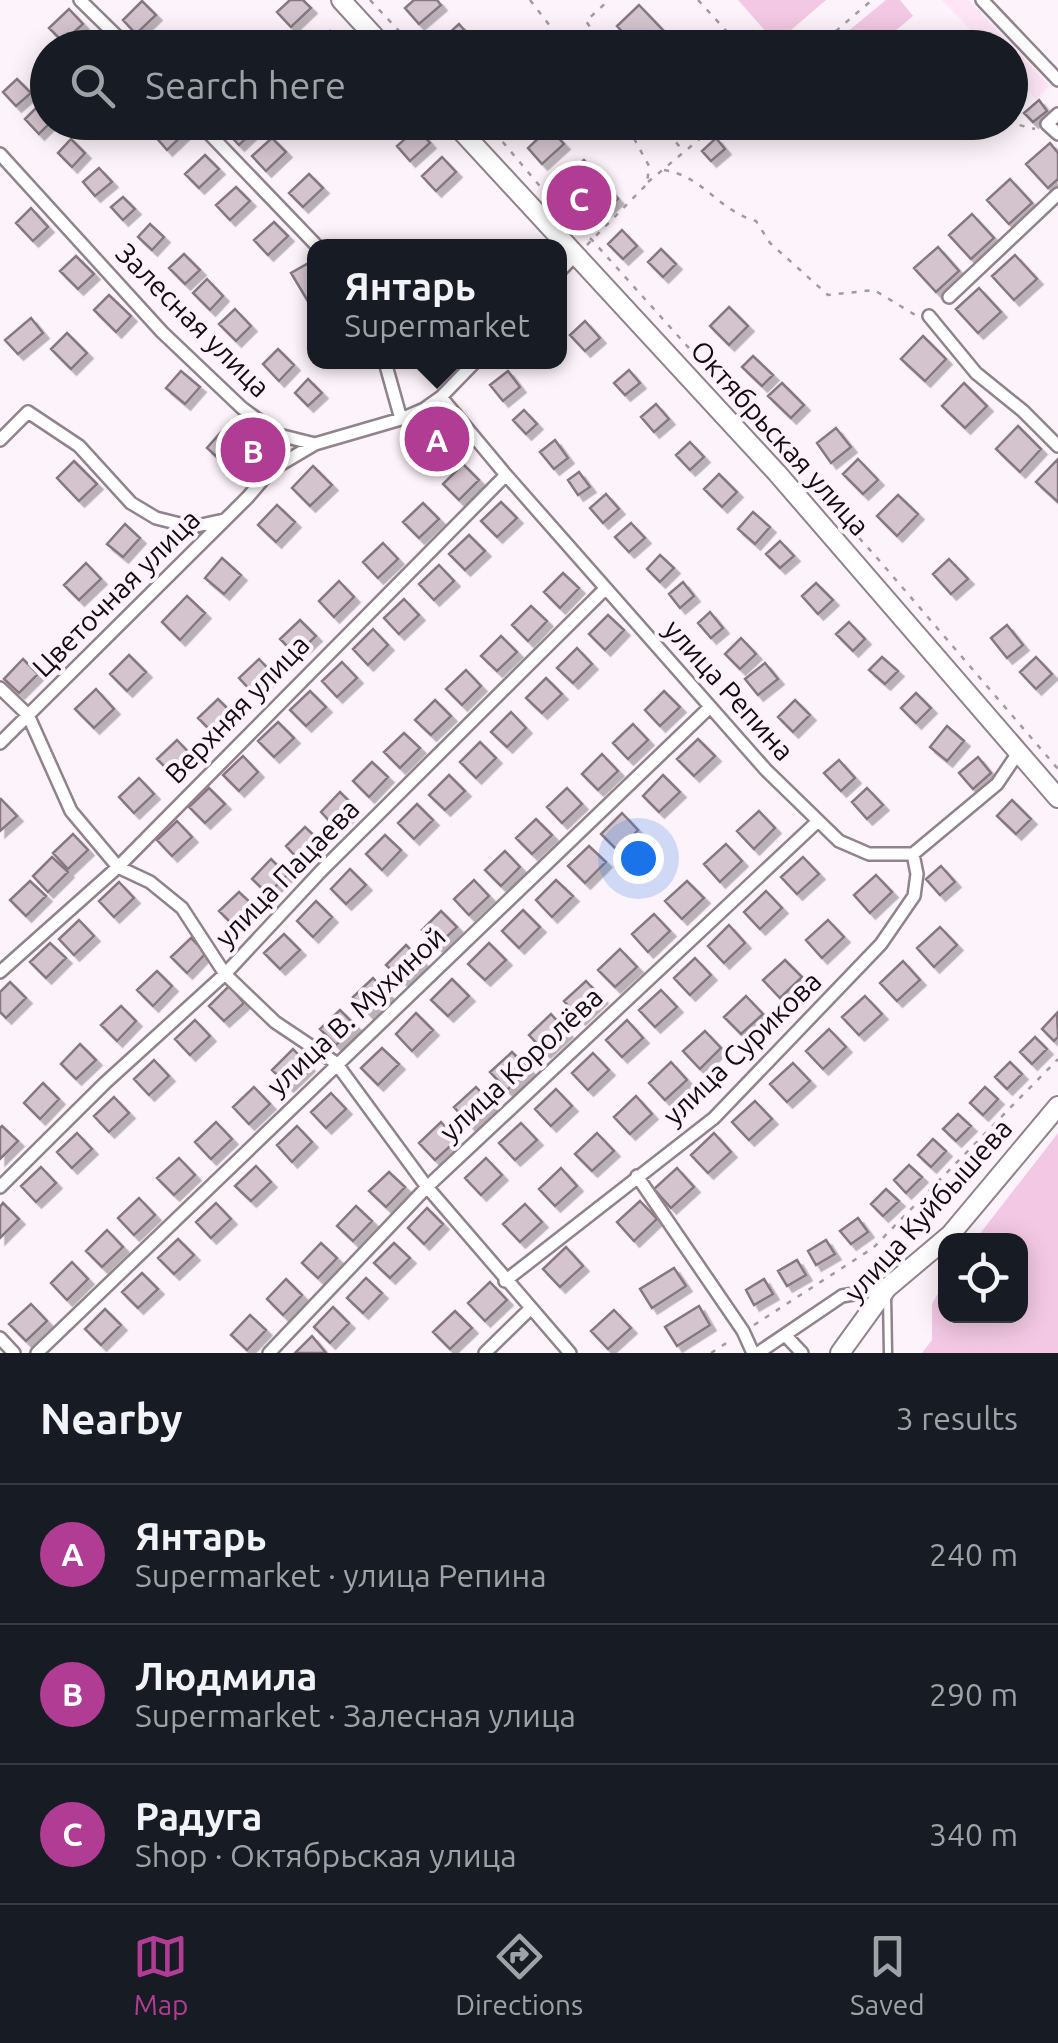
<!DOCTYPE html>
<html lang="en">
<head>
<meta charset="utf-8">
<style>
	:root { --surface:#171b24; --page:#242831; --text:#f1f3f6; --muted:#9ea1a6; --line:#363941; --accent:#b13c94 }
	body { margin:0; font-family:Ubuntu,sans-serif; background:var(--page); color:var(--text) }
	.controls { position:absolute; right:30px; bottom:30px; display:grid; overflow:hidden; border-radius:20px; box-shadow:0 5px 25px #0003 }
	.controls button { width:90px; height:90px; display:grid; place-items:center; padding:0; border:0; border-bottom:2px solid var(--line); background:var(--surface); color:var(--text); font:50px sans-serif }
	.you { position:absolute; left:638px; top:858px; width:35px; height:35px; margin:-25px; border:8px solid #fff; border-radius:50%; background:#1a73e8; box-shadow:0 0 0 15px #1a73e833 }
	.badge { display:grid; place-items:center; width:65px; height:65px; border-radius:50%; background:var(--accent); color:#fff; font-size:32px; font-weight:700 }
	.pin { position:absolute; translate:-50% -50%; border:5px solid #fff; box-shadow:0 2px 10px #0006 }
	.popup { position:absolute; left:307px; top:239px; width:260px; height:130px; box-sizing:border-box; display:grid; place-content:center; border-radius:20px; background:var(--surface); filter:drop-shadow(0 2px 8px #0005); font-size:32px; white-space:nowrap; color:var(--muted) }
	.popup b { font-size:38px; color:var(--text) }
	.popup::after { content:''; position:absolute; left:50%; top:100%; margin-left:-20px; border:20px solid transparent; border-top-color:var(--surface) }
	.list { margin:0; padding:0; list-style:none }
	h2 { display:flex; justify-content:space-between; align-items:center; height:130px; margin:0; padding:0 40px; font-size:42px }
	h2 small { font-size:32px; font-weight:400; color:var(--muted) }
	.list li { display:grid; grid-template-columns:65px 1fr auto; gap:30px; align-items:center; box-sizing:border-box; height:140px; padding:0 40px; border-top:2px solid var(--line) }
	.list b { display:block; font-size:38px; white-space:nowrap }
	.list p { margin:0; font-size:32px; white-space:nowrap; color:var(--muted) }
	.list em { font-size:32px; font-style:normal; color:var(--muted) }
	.icon { flex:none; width:55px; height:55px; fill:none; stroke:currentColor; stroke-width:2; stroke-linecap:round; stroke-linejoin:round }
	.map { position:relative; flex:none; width:1058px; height:1353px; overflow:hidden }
	.search { position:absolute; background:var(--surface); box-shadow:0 5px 25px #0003; left:30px; right:30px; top:30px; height:110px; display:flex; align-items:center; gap:25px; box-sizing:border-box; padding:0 35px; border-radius:55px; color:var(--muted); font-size:38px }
	.sheet { height:550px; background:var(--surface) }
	nav { display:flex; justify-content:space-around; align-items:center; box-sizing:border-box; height:140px; border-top:2px solid var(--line); background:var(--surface); font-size:28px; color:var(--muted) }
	nav a { display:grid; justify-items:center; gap:5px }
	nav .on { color:var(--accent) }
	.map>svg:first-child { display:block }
</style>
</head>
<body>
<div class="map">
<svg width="1058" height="1353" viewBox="0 0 1058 1353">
	<defs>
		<filter id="shadow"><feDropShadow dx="5.5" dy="5.5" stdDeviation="0" flood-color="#0004"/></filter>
	</defs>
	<rect width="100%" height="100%" fill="#fdf3fa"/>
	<!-- built -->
	<path fill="#fee6f6" d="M942,0H968L1050,86L1036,99L1011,72L1010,48L987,47Z"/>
	<!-- green -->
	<path fill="#f3c8e4" d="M738,0H826L776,43Z
		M886,0H900L913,16L876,47H850L841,37Z
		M1058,1133V1353H922L932,1340V1304L945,1281L946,1316H1020V1240H975Z"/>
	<!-- building -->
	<path fill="#d4c4ce" stroke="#867781" stroke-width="2.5" filter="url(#shadow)" d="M290,0H303L311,8L291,27L277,12Z
		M414,0H437L441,5L419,24L405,8Z
		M142,1L156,15L136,34L123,20Z
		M639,5L680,48H637L617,26Z
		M69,9L83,24L63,42L49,28Z
		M459,24L473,40L465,48H441L437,44Z
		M330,31L344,46L312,48Z
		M17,79L31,93L16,106L3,92Z
		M1039,100L1047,111L1033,122L1024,113Z
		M39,105L48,114V122H51L39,134L25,119Z
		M167,122H179L187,131L167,150L154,135Z
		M234,122H256L259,126L239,145L225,130Z
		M417,128L430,143L410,161L397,146Z
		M549,128L564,144L542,164L528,148Z
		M272,138L286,152L266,171L252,156Z
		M716,138L725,149L711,161L702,151Z
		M71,139L85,153L72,167L58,153Z
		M1050,143L1058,153V179L1048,188L1026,164Z
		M205,155L219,169L199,188L185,174Z
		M442,157L456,172L436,191L422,176Z
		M584,160L618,199L592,222L557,182Z
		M99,168L112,182L95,196L83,182Z
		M309,174L323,188L303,207L289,193Z
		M1010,179L1032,203L1009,224L987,200Z
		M236,187L250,201L230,220L216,205Z
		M123,197L135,209L123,220L111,207Z
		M31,208L48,227L33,241L16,223Z
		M972,214L994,238L971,259L949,235Z
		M274,222L288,236L268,255L254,240Z
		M150,224L164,237L152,250L138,237Z
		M622,230L637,246L623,259L608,244Z
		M938,247L959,271L936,292L914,268Z
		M661,249L676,264L663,277L648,262Z
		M184,254L200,270L185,284L169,268Z
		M1015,255L1037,279L1014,300L992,276Z
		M76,256L94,274L78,289L60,271Z
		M314,260V300L309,303L291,273Z
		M207,279L223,296L210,310L193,293Z
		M979,288L1001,312L978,333L956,309Z
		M109,295L131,316L116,332L94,310Z
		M729,307L748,326L729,345L710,326Z
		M235,309L251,326L236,341L219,324Z
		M31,318L43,333L18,354L5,340Z
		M585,321L600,338L585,351L570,335Z
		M67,333L87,353L71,369L51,349Z
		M923,336L946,359L925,381L901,359Z
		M278,349L294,365L279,381L263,364Z
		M753,356L773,375L762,386L742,367Z
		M629,370L640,383L625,395L614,383Z
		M181,371L200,387L185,404L166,388Z
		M508,371L520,387L503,401L490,385Z
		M308,379L322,393L308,406L295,393Z
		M782,383L804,405L791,418L768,396Z
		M964,383L987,406L965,428L942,406Z
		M656,404L669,419L654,432L641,417Z
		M524,410L537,424L526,434L513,420Z
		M229,423L261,453L239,477L207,448Z
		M1018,426L1041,449L1020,472L996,449Z
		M436,427L448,443L436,453L424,437Z
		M836,428L851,447L831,463L817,443Z
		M555,440L568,458L554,469L540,452Z
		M690,442L704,457L690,470L676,455Z
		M858,459L878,480L863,494L843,474Z
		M1058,459V502L1036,482Z
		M74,461L97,484L79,501L57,478Z
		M463,464L479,480L459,500L443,484Z
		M313,466L332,485L310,506L292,488Z
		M579,472L590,487L578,495L568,480Z
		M719,474L737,492L722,507L704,489Z
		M606,494L619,509L603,523L590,508Z
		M898,495L918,514L897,536L877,516Z
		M501,502L517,518L497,537L481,521Z
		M423,503L439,519L419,538L403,522Z
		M277,505L295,522L276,542L258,525Z
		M753,512L770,527L755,544L738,529Z
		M631,523L645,538L629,552L615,537Z
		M125,524L140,538L123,557L107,544Z
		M469,535L485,551L465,570L449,554Z
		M780,541L794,556L780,568L766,554Z
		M383,543L398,559L378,578L363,562Z
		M660,555L674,568L660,582L647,569Z
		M222,558L241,575L224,594L205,578Z
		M949,559L968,579L951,594L933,574Z
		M86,563L101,579L79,600L64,585Z
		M439,565L454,581L434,600L419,584Z
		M563,573L579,588L560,608L544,592Z
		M339,581L354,597L334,617L319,601Z
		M683,582L694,596L680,608L669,594Z
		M816,583L833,600L818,614L802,596Z
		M187,596L205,613L180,640L162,622Z
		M404,599L419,615L399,634L384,618Z
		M531,606L547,621L528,641L512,625Z
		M710,612L723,628L711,638L698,623Z
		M608,615L624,630L605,650L589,634Z
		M300,620L316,636L296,655L280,639Z
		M849,622L865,639L853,651L836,634Z
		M1007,625L1023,645L1007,658L991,638Z
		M373,629L388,645L368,665L353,649Z
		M501,636L517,652L497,671L481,656Z
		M741,638L756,654L740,669L725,654Z
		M577,648L592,664L573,683L557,668Z
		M129,655L146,672L127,691L110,674Z
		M882,657L898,671L885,684L869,670Z
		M1036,657L1052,674L1036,689L1020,672Z
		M23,659L38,674L19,693L4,679Z
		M259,659L274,675L254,694L239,678Z
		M342,662L357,678L337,697L322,681Z
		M765,663L778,679L758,695L745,679Z
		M466,670L481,686L462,705L446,689Z
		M546,678L562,694L542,713L526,698Z
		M96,689L114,709L94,728L75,709Z
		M310,691L326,707L306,726L290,710Z
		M664,691L680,707L660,726L645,710Z
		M916,693L931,708L916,723L901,708Z
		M218,699L234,715L214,734L198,718Z
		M435,700L451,716L431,735L415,720Z
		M795,700L810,715L793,732L778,717Z
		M511,712L526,728L507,747L491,732Z
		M278,722L294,738L274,757L258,741Z
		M633,724L648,740L628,759L613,743Z
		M947,726L964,741L947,761L930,747Z
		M404,733L420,748L400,768L384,752Z
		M698,739L715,756L694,776L677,759Z
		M177,740L192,756L173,775L157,759Z
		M480,742L496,758L476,778L460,762Z
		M602,754L618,771L598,790L582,774Z
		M243,756L258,772L239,791L223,775Z
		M978,757L991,773L973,789L959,773Z
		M839,760L855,778L841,791L824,773Z
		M372,762L388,777L369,797L353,781Z
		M449,775L465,791L445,810L429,795Z
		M663,775L680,792L659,812L643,796Z
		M139,778L154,794L134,813L119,797Z
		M209,788L225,804L205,823L189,807Z
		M567,788L582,804L562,823L547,807Z
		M867,788L883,805L867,819L852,802Z
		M340,792L356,808L336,828L321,812Z
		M1,799L17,816L0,831V800Z
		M1012,800L1031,819L1016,834L997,816Z
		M417,804L433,820L414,839L398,823Z
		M759,811L775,828L754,849L737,831Z
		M622,813L638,830L618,851L601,834Z
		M536,819L552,835L532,854L516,838Z
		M177,821L192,837L172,856L157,840Z
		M305,827L321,842L301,862L286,846Z
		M73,834L88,850L68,869L53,853Z
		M385,835L401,850L382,870L366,854Z
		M726,844L742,861L720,882L704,864Z
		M589,846L606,862L585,883L568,866Z
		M505,851L520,867L501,886L485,870Z
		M52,857L68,872L48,892L33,876Z
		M803,857L819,874L797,894L781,877Z
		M271,859L287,875L268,894L252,879Z
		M941,866L955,882L940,895L926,879Z
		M350,869L366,885L346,904L331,889Z
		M876,875L892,892L870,913L854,895Z
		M474,880L489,896L469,915L454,899Z
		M556,880L573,896L552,917L536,900Z
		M30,881L46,896L26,916L10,900Z
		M687,881L704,898L682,919L665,901Z
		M119,882L134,898L114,917L99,901Z
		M766,891L782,908L760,929L744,912Z
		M239,892L255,907L235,927L219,911Z
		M316,901L332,917L313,937L297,921Z
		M523,910L540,927L519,948L502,931Z
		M441,911L457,927L437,946L422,930Z
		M654,914L670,931L648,952L632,934Z
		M79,920L94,936L74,955L59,939Z
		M828,920L844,937L822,958L806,940Z
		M729,925L745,943L724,963L708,946Z
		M940,927L957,945L934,967L917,948Z
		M284,934L300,950L280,969L264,953Z
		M191,938L206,953L187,973L171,957Z
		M50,943L66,958L46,978L30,962Z
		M489,943L506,960L485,980L468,964Z
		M406,945L422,961L402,980L386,965Z
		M620,949L637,967L615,987L598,970Z
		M695,958L711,975L690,995L674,978Z
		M785,960L802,977L780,998L763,980Z
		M903,961L920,980L897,1001L880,983Z
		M157,971L172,986L153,1006L137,990Z
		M373,978L388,994L368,1013L353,997Z
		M452,979L469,996L448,1016L431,1000Z
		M586,981L602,998L580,1019L564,1001Z
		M10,982L26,998L6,1018L0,1012V992Z
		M229,986L244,1003L224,1021L209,1006Z
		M661,990L677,1007L655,1027L639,1010Z
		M746,996L763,1014L741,1034L724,1017Z
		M865,996L882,1014L859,1035L842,1017Z
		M121,1006L136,1021L117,1041L101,1025Z
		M340,1010L356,1026L336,1045L320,1029Z
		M416,1013L433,1030L412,1051L396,1034Z
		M1057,1013L1058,1037L1054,1041L1042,1029Z
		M551,1014L567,1032L545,1052L529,1035Z
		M195,1020L210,1036L190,1055L175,1039Z
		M627,1020L643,1038L622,1057L606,1040Z
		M829,1029L846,1047L823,1069L806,1051Z
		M705,1031L721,1048L700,1069L683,1051Z
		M1035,1037L1047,1049L1032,1064L1020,1052Z
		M80,1044L96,1060L76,1079L61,1064Z
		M382,1048L399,1064L378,1085L361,1068Z
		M293,1049L309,1066L288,1086L272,1070Z
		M512,1052L529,1069L507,1090L490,1072Z
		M593,1053L609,1070L588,1090L572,1073Z
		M154,1060L169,1076L149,1095L134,1079Z
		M671,1062L687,1080L665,1100L649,1083Z
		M1010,1062L1022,1074L1007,1089L995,1077Z
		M793,1063L810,1081L787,1102L770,1084Z
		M43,1083L59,1099L40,1119L24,1103Z
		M254,1087L270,1104L249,1124L233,1107Z
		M476,1087L492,1104L470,1125L454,1107Z
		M985,1087L998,1099L983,1115L970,1103Z
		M556,1089L572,1106L551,1126L535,1109Z
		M331,1093L346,1109L326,1128L311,1112Z
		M636,1096L652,1114L630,1134L614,1117Z
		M114,1097L129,1113L109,1132L94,1116Z
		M755,1101L772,1119L749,1140L732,1122Z
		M958,1114L971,1126L956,1141L943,1129Z
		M216,1122L232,1139L211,1159L195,1142Z
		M441,1122L457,1140L435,1160L419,1143Z
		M521,1123L537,1140L515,1160L499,1143Z
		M2,1126L18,1141L0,1159V1128Z
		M297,1126L312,1142L292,1162L277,1145Z
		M77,1133L92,1149L72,1168L57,1152Z
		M597,1133L614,1151L592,1171L575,1154Z
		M714,1133L731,1152L708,1173L691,1155Z
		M933,1139L946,1151L931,1167L918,1155Z
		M179,1158L195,1175L174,1195L157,1178Z
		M486,1158L502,1175L481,1195L465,1178Z
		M909,1165L922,1177L906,1193L894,1180Z
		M256,1166L271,1182L251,1201L235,1186Z
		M41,1167L56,1183L36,1202L21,1186Z
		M561,1168L577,1186L555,1206L539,1189Z
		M677,1168L694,1187L671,1208L654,1189Z
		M389,1172L405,1187L386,1207L369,1191Z
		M886,1189L899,1201L883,1216L871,1204Z
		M139,1198L155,1215L134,1235L118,1218Z
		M640,1201L657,1219L634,1241L617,1222Z
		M3,1203L19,1219L0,1238V1207Z
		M216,1203L231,1219L211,1238L196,1222Z
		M525,1204L542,1222L520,1242L503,1224Z
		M356,1206L372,1221L353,1241L337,1226Z
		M427,1208L443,1224L424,1244L408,1228Z
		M858,1218L868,1232L851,1244L840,1231Z
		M107,1230L123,1247L102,1267L86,1251Z
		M178,1239L194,1255L174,1274L158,1258Z
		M826,1240L835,1254L816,1265L808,1251Z
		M321,1243L337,1258L318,1278L302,1263Z
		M394,1243L410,1258L390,1278L374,1263Z
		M566,1247L583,1266L560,1287L543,1269Z
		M797,1260L806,1275L787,1286L778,1271Z
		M72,1262L88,1279L67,1300L51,1283Z
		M674,1268L686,1286L652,1308L640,1289Z
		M142,1273L158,1289L138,1308L122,1292Z
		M366,1278L382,1293L363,1313L347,1298Z
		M286,1279L302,1295L283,1315L267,1299Z
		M764,1279L773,1294L754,1305L746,1290Z
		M490,1282L507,1300L485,1321L468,1303Z
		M31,1304L47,1321L26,1341L9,1324Z
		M699,1306L710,1325L677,1346L665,1327Z
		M333,1307L349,1323L330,1343L314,1327Z
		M105,1309L121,1325L101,1345L85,1329Z
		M614,1310L631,1328L608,1349L591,1331Z
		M455,1311L472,1328L450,1349L433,1332Z
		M250,1315L266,1330L247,1350L231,1335Z
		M312,1336L326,1353H295Z"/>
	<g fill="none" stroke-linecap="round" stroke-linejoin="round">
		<defs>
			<path id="service" d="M887,1295L888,1353"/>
			<path id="minor" d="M80,0L129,48
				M982,0L1058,80
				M1058,114L1047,124L1058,134
				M198,122L317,246
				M0,154L162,332L242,408L279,435L315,444L401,419L424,409L441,397L475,362
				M560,271L574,256
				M949,297L1058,194
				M929,316L976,373L1023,411L1058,446
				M385,362L401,419
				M441,397L506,475L766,770L839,841L869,854H913L997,784L1018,753
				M0,440L28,412L79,446L131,503L156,518L192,527L224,520
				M0,688L28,715L71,811L118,867L150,882L182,908L225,974L275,1022L336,1063L427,1187L570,1353
				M0,743L248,497L271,470L315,444
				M0,972L118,867L506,475
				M637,1176L743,1331L753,1353
				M0,1187L105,1083L225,974L321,871L605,589
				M505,1281L714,1118L881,944L914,896L917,874L913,854
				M786,1336L802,1353
				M0,1338L14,1353
				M37,1353L710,707
				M269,1353L427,1187L817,822
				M485,1353L531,1308
				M758,1353L842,1296L887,1288"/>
			<path id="secondary" d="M341,0L385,48
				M453,122L777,473L1058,798
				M840,1353L887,1288L950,1235L1058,1106"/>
		</defs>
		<!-- service casing -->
		<use href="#service" stroke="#91828b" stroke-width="11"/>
		<!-- minor casing -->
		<use href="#minor" stroke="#91828b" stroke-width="16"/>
		<!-- secondary casing -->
		<use href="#secondary" stroke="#91828b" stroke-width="22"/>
		<!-- path -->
		<path stroke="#a29aa0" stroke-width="2.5" stroke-dasharray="5 8" stroke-linecap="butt" d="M370,0L415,48
			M530,0L567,48
			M698,0L742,48
			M604,48L586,21L609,0
			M816,48L872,0
			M486,122L549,197L592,240L878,559L1058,769
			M660,122L683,151
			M1007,122L1035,129
			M664,170C705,177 717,210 756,221L770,243L828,295L874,290L917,316
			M648,182L720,122
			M587,245L647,184L649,166L625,122
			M754,1325L873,1248L1058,1059
			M711,1353L731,1340"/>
		<!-- service -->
		<use href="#service" stroke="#fff" stroke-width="6"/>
		<!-- minor -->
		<use href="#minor" stroke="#fff" stroke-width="11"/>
		<!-- secondary -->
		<use href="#secondary" stroke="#fff" stroke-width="18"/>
	</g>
	<g text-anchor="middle" stroke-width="8" stroke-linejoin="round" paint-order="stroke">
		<!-- street labels -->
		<g font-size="28" fill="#110c10" stroke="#fdf3fa">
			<text transform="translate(193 320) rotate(45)" y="10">Залесная улица</text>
			<text transform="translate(780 438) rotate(48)" y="10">Октябрьская улица</text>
			<text transform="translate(116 593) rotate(-45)" y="10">Цветочная улица</text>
			<text transform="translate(729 690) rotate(48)" y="10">улица Репина</text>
			<text transform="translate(237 709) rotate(-46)" y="10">Верхняя улица</text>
			<text transform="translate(287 873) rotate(-46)" y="10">улица Пацаева</text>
			<text transform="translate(356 1011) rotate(-43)" y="10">улица В. Мухиной</text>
			<text transform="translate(742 1048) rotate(-44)" y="10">улица Сурикова</text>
			<text transform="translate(521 1064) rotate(-43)" y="10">улица Королёва</text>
			<text transform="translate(928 1210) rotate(-48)" y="10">улица Куйбышева</text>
		</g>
	</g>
</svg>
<div class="controls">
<button><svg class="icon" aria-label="locate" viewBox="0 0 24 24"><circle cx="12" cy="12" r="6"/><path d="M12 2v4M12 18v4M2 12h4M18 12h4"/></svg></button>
</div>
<div class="you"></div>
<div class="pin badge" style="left:437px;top:439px">A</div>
<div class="popup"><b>Янтарь</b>Supermarket</div>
<div class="pin badge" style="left:253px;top:450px">B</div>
<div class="pin badge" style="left:579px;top:198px">C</div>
<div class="search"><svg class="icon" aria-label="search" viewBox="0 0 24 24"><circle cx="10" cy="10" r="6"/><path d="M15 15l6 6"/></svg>Search here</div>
</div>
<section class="sheet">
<h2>Nearby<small>3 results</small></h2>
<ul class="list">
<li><span class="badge">A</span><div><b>Янтарь</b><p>Supermarket · улица Репина</p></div><em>240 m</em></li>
<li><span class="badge">B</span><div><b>Людмила</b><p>Supermarket · Залесная улица</p></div><em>290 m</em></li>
<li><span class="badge">C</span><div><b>Радуга</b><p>Shop · Октябрьская улица</p></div><em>340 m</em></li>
</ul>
</section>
<nav>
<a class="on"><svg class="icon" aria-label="map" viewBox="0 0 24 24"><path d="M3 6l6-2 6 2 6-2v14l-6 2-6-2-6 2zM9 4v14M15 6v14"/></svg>Map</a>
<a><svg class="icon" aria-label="directions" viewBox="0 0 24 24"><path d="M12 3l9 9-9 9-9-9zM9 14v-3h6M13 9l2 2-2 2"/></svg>Directions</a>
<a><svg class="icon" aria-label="saved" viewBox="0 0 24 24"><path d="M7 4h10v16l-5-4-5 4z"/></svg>Saved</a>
</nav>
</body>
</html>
